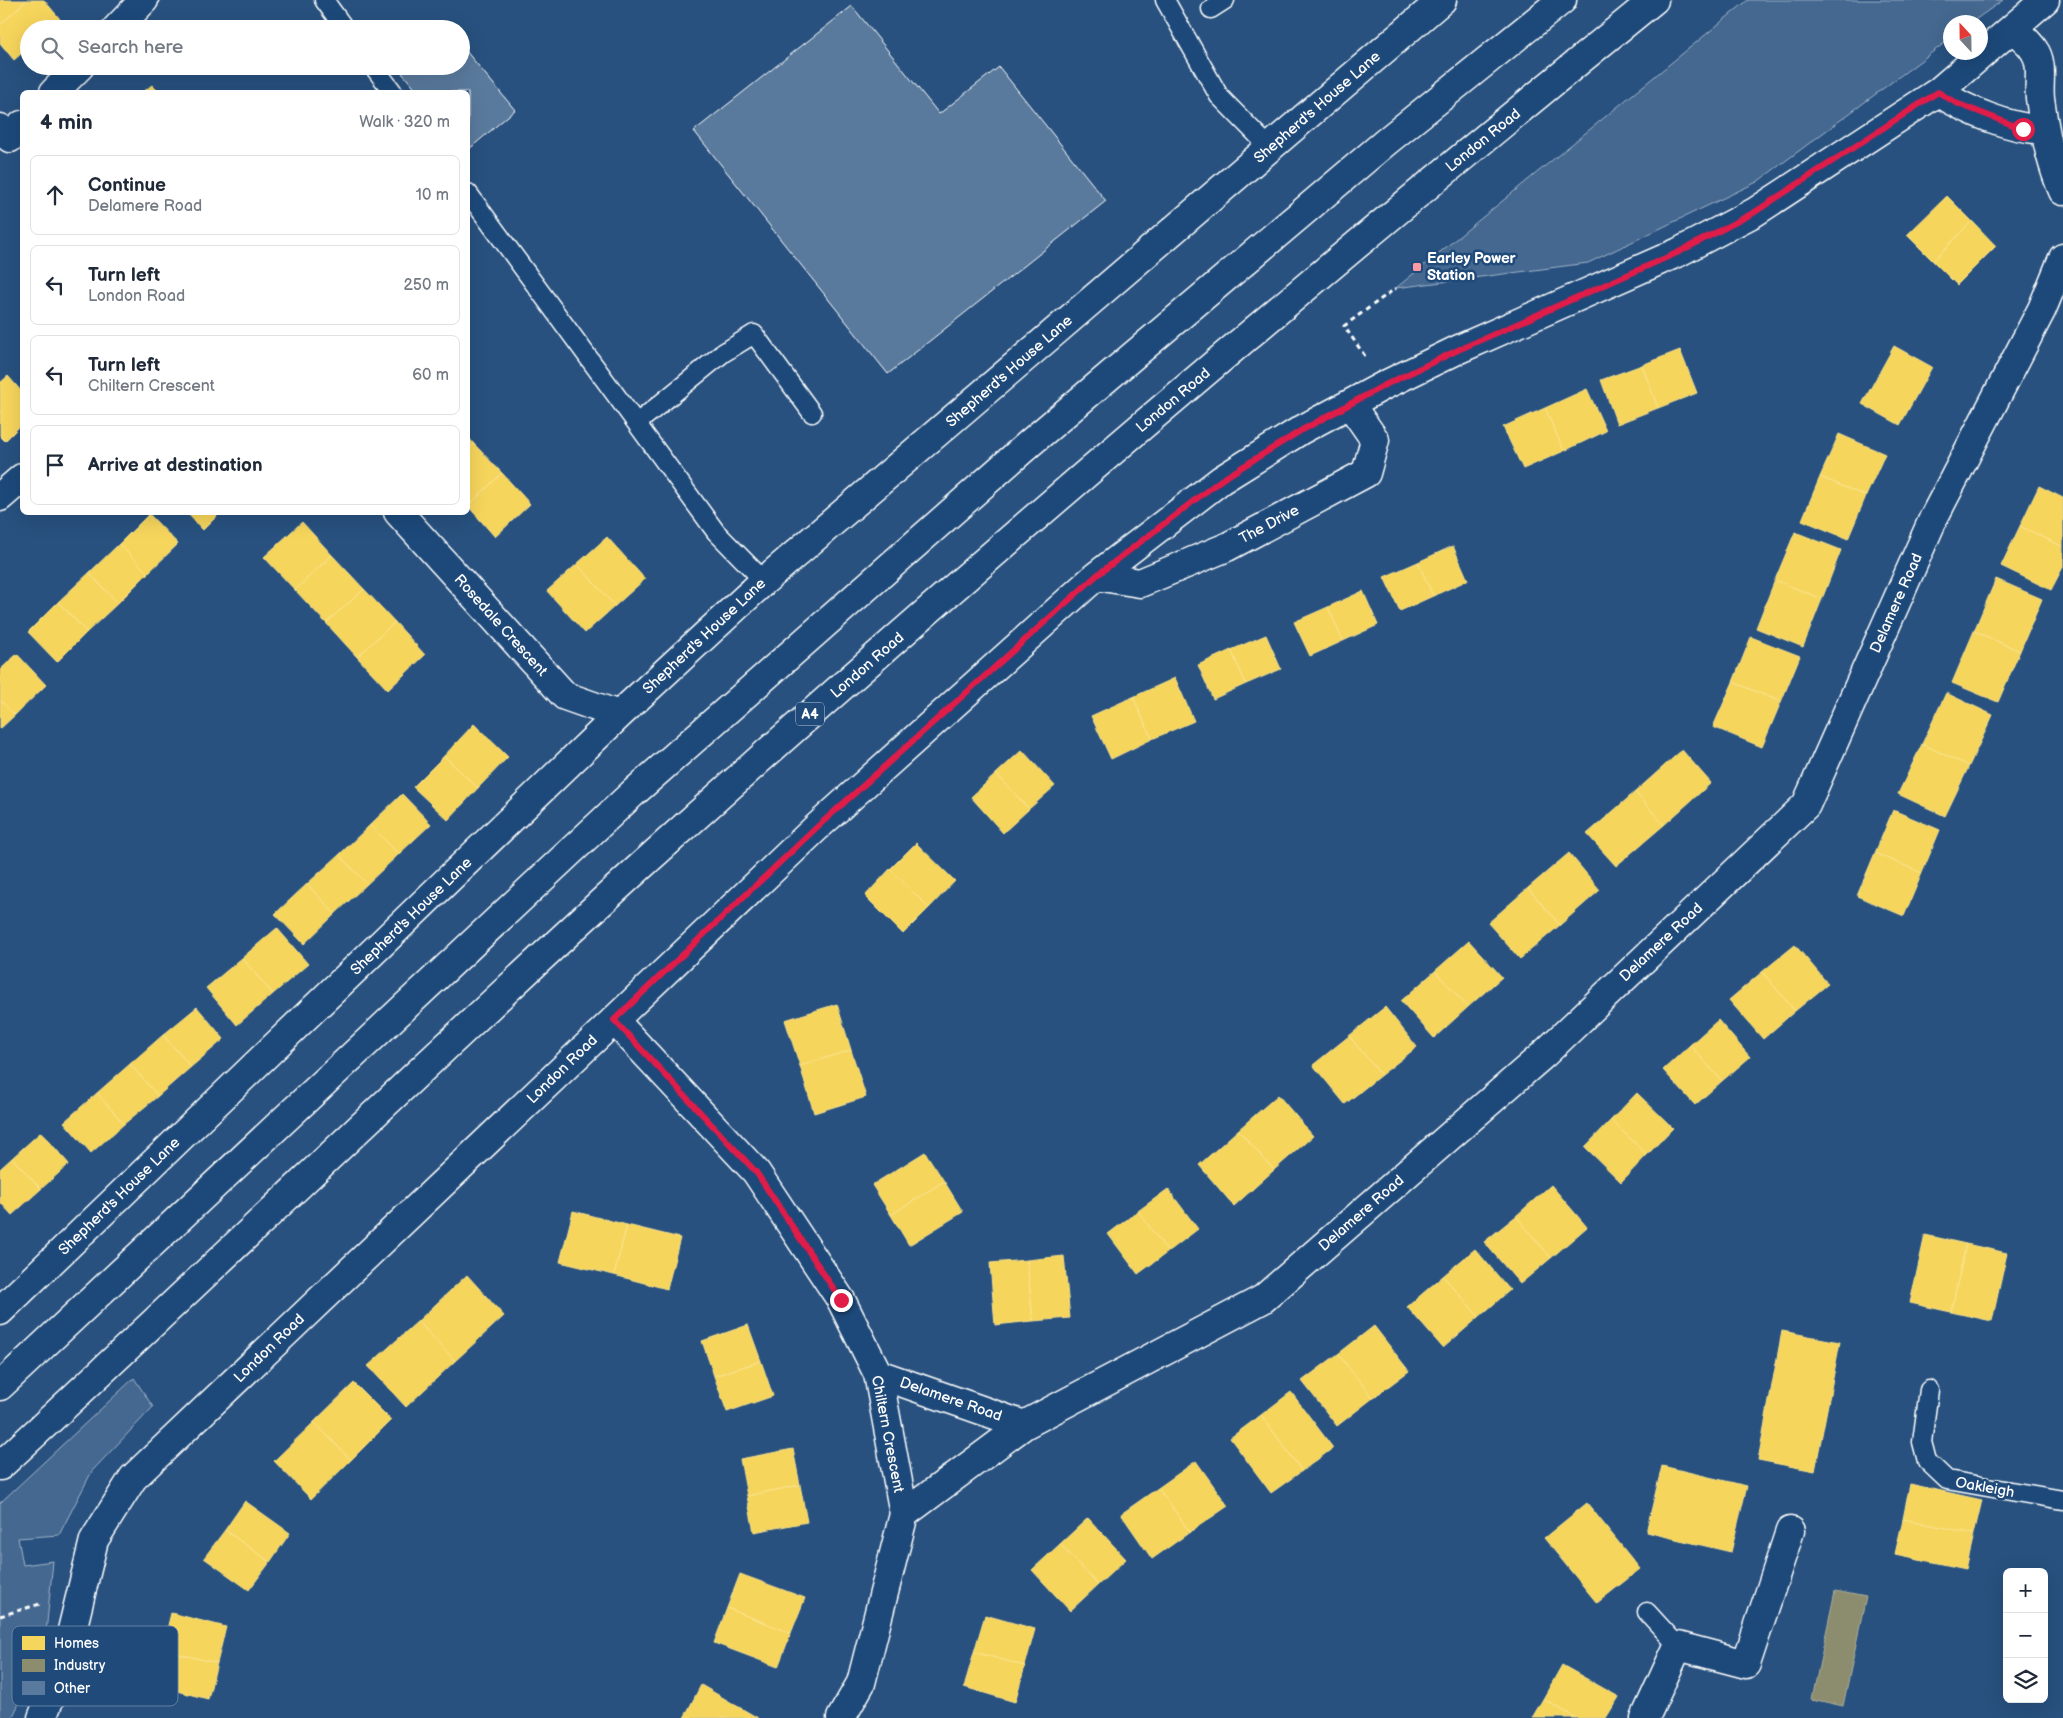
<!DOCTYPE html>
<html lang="en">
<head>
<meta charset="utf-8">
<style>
	:root { --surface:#fff; --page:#f2f2f3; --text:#1f2937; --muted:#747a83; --line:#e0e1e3 }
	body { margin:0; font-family:"Balsamiq Sans",sans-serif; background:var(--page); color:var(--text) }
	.controls { position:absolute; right:15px; bottom:15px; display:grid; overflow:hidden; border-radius:8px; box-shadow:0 5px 20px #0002 }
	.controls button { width:45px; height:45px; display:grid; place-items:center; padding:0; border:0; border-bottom:1px solid var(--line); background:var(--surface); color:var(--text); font:25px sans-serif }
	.compass { position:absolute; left:1943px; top:15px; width:45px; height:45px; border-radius:50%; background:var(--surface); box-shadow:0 5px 20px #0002; rotate:338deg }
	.stop { position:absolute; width:15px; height:15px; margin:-11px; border:4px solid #e11d48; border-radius:50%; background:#fff }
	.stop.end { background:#e11d48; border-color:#fff; box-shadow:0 1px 5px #0008 }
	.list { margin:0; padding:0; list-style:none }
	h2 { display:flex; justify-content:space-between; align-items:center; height:65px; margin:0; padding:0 20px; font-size:21px }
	h2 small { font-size:16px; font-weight:400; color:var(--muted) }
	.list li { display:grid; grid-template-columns:32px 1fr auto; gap:15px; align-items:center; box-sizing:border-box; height:80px; margin:0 10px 10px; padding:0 10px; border:1px solid var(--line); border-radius:8px }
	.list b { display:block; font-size:19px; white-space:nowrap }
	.list p { margin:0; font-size:16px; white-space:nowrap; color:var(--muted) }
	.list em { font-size:16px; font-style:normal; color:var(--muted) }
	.icon { flex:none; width:28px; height:28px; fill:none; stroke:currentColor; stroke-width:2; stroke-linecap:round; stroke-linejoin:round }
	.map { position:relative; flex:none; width:2063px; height:1718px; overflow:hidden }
	.search { position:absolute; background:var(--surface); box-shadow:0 5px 20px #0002; left:20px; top:20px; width:450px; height:55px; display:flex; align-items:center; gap:12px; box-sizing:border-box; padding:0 18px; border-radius:28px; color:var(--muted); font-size:19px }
	.panel { position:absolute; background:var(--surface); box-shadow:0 5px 20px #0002; left:20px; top:90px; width:450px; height:425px; border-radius:8px }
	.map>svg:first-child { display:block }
</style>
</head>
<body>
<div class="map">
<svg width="2063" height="1718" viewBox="0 0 2063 1718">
	<rect width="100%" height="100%" fill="#28517f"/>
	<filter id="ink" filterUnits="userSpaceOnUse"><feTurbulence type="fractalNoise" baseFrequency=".02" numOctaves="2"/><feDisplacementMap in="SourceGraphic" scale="10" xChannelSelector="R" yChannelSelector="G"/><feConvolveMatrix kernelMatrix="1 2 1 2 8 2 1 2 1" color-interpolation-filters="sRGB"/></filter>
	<g filter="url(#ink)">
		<!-- green -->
		<path fill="#446890" stroke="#a2b4c8" d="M1748,0H2003L1972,22H1950V39L1757,182L1588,263L1396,288Z
			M134,1378L153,1407L92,1471L59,1535L18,1538L23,1565L53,1561L44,1653L12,1718H0V1503Z"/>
		<!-- homes -->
		<path fill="#f6d55c" stroke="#f9e28d" d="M0,0H27L0,25Z
			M27,0H44L60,19L49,29H29V47L14,60L0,43V25Z
			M152,85L159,92H143Z
			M1947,196L1972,221L1933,261L1907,235Z
			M1972,221L1996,246L1957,285L1933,261Z
			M1894,346L1932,367L1900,425L1862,404Z
			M1680,350L1697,393L1658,408L1642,365Z
			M1642,365L1658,408L1617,424L1601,380Z
			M8,376L22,392V424L5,441L0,436V383Z
			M1587,389L1606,431L1564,451L1545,408Z
			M1545,408L1564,451L1523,469L1503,427Z
			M1839,434L1885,454L1866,496L1820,477Z
			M468,437L474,444L468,450Z
			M474,444L502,473L468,506V450Z
			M502,473L530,504L495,537L468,506Z
			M1820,477L1866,496L1848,539L1802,520Z
			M2039,486L2063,498V547L2020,526Z
			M186,512H221L203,530Z
			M149,514L178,544L148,573L119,544Z
			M302,522L332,555L295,590L264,557Z
			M2020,526L2063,547V567L2051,590L2001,566Z
			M1795,532L1841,550L1822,599L1775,580Z
			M607,537L645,579L615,606L577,564Z
			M119,544L148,573L118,603L89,573Z
			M1453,546L1468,580L1433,596L1418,562Z
			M332,555L364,589L326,623L295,590Z
			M1418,562L1433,596L1400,611L1384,577Z
			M577,564L615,606L585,633L547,591Z
			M89,573L118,603L87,632L58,602Z
			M1996,579L2042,599L2020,651L1974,631Z
			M1775,580L1822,599L1803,647L1756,628Z
			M364,589L395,622L357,657L326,623Z
			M1363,591L1378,625L1343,641L1328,607Z
			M58,602L87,632L57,662L28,632Z
			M1328,607L1343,641L1310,656L1294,622Z
			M395,622L425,655L388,690L357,657Z
			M1974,631L2020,651L1998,702L1952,683Z
			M1266,635L1281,669L1246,684L1231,650Z
			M1751,637L1800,656L1781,702L1733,682Z
			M1231,650L1246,684L1213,699L1198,665Z
			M17,654L46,685L15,715L0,700V670Z
			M1175,678L1194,721L1152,739L1133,697Z
			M1733,682L1781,702L1762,747L1713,727Z
			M1946,693L1993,715L1969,766L1922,744Z
			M1133,697L1152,739L1111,759L1091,716Z
			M0,700L15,715L0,729Z
			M474,724L508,757L478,788L444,756Z
			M1922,744L1969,766L1945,816L1898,794Z
			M1022,750L1055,786L1029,809L996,774Z
			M1682,750L1711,783L1664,825L1635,792Z
			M444,756L478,788L448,820L413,787Z
			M996,774L1029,809L1003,833L971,797Z
			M1635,792L1664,825L1616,866L1587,834Z
			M402,794L431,824L399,854L370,825Z
			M1893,810L1940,830L1922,873L1875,853Z
			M370,825L399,854L367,884L339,855Z
			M916,843L955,881L929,908L890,869Z
			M1569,853L1600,890L1560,925L1528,888Z
			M1875,853L1922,873L1904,916L1857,896Z
			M339,855L367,884L335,914L307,884Z
			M890,869L929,908L903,934L865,896Z
			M307,884L335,914L304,944L275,914Z
			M1528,888L1560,925L1520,959L1488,923Z
			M277,928L308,964L273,994L242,958Z
			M1469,941L1502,977L1468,1007L1435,971Z
			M1795,945L1828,984L1795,1011L1762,972Z
			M242,958L273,994L237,1025L206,988Z
			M1435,971L1468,1007L1434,1038L1401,1001Z
			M1762,972L1795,1011L1763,1039L1729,1000Z
			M837,1004L851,1050L800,1066L785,1020Z
			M197,1007L224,1039L191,1067L163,1035Z
			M1385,1007L1417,1047L1381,1075L1349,1036Z
			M1718,1020L1750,1057L1722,1081L1690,1045Z
			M163,1035L191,1067L158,1096L130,1064Z
			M1349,1036L1381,1075L1345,1104L1313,1065Z
			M1690,1045L1722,1081L1695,1105L1663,1070Z
			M851,1050L866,1097L814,1113L800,1066Z
			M130,1064L158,1096L124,1124L97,1093Z
			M97,1093L124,1124L91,1153L64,1122Z
			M1637,1093L1673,1128L1647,1155L1611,1120Z
			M1278,1095L1313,1136L1274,1170L1238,1130Z
			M1611,1120L1647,1155L1621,1182L1585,1147Z
			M1238,1130L1274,1170L1234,1206L1199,1165Z
			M41,1132L69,1164L41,1189L12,1158Z
			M925,1152L944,1181L891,1215L872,1185Z
			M12,1158L41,1189L12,1215L0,1202V1169Z
			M944,1181L963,1212L909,1245L891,1215Z
			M1551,1185L1587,1227L1551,1258L1516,1216Z
			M1168,1189L1198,1229L1168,1252L1138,1211Z
			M573,1211L627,1225L614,1275L560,1262Z
			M1138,1211L1168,1252L1138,1274L1108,1234Z
			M1516,1216L1551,1258L1520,1284L1484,1242Z
			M627,1225L680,1238L667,1289L614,1275Z
			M1925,1235L1966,1244L1951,1312L1910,1303Z
			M1966,1244L2007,1253L1992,1321L1951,1312Z
			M1475,1249L1510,1290L1479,1317L1443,1276Z
			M1064,1256L1070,1318L1033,1321L1027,1260Z
			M1027,1260L1033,1321L995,1325L990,1263Z
			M467,1275L504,1316L455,1361L418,1321Z
			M1443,1276L1479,1317L1443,1348L1407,1307Z
			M418,1321L455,1361L406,1407L368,1366Z
			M748,1325L761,1361L714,1376L702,1341Z
			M1374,1326L1409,1371L1373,1398L1338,1354Z
			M1782,1331L1840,1342L1815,1471L1758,1460Z
			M1338,1354L1373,1398L1337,1426L1302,1381Z
			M761,1361L773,1396L727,1412L714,1376Z
			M354,1383L391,1420L351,1460L314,1422Z
			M1291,1392L1333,1448L1302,1471L1261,1415Z
			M1261,1415L1302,1471L1271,1493L1230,1438Z
			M314,1422L351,1460L311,1499L274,1461Z
			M793,1449L800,1485L747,1496L740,1459Z
			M1196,1461L1228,1506L1190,1532L1158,1488Z
			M1662,1466L1747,1486L1731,1552L1646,1532Z
			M1910,1484L1982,1500L1974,1534L1903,1519Z
			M800,1485L807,1522L754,1532L747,1496Z
			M1158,1488L1190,1532L1152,1559L1121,1514Z
			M245,1501L290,1533L270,1562L225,1530Z
			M1587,1503L1640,1569L1597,1603L1544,1538Z
			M1088,1518L1126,1559L1098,1585L1060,1544Z
			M1903,1519L1974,1534L1966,1569L1895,1554Z
			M225,1530L270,1562L249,1590L204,1558Z
			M1060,1544L1098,1585L1070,1611L1032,1570Z
			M740,1574L805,1598L791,1633L727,1608Z
			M727,1608L791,1633L778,1667L714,1643Z
			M171,1613L226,1627L217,1663L162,1650Z
			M985,1615L1035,1629L1025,1666L974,1652Z
			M162,1650L217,1663L208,1699L153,1685Z
			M974,1652L1025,1666L1015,1702L964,1687Z
			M1562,1665L1619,1697L1606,1718H1576L1543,1699Z
			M701,1685L758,1718H684Z
			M1543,1699L1576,1718H1532Z"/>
		<!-- industry -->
		<path fill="#8c8c6e" stroke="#aeae9a" d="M1835,1591L1866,1597L1843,1706L1812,1699Z"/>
		<!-- building -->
		<path fill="#5a7a9d" stroke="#fff" d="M852,6L939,114L999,67L1106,201L888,374L694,131Z
			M461,45L515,110L468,150V92H418L402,73L410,66H461Z"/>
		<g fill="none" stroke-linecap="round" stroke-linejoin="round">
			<defs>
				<path id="lane" d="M324,0L345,29
					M1165,0L1219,96L1270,148
					M1211,9L1225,0
					M373,66L393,92
					M468,193L716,532L764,581
					M637,423L723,353L754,334L812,413
					M1929,1390L1922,1442L1927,1461L1947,1480L2063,1500
					M1647,1612L1678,1646"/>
				<path id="street" d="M2013,28C2020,35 2029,42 2034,50C2044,64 2038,83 2040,98C2044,130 2050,162 2063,191
					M116,29L144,0
					M54,92L80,66
					M1938,92C1969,112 2009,128 2045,130
					M0,128L10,138L22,125
					M0,497L22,478
					M398,512L565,696L619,715
					M1096,576L1140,583L1227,547L1366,473L1375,440L1350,404
					M614,1020L756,1172L841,1300L878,1374L904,1514L861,1683L841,1718
					M0,1311L619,715L764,581L1442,0
					M878,1374L1024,1425L1263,1299L1543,1055L1806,805L1934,517L2042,309L2063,258
					M904,1514L1024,1425
					M42,1718L64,1663L94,1540L133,1478L816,828L1096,576L1221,480L1301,430L1385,385L1457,350L1679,252L1755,212L1938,92L2045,0
					M1645,1718L1678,1646L1746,1664L1790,1531"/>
				<path id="primary" d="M0,1386L632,794L1030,443L1387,141L1562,0
					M0,1466C215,1268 424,1063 641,866C970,568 1309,280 1654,0"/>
			</defs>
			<!-- lane casing -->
			<use href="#lane" stroke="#fff" stroke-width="21"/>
			<!-- street casing -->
			<use href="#street" stroke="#fff" stroke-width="31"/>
			<!-- primary casing -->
			<use href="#primary" stroke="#fff" stroke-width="31"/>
			<!-- path -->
			<path stroke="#fff" stroke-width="3" stroke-dasharray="5 4" stroke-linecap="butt" d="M1365,356L1344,326L1396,288
				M0,1616L40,1604"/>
			<!-- lane -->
			<use href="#lane" stroke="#1f4a7a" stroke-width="18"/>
			<!-- street -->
			<use href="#street" stroke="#1f4a7a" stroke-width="28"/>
			<!-- primary -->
			<use href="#primary" stroke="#1f4a7a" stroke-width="28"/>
		</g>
	</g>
	<g fill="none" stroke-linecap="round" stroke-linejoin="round" filter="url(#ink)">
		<!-- route -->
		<path stroke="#e11d48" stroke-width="6" d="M841,1300L756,1172L614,1020L816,828L1096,576L1221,480L1302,430L1385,385L1458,350L1679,252L1755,212L1938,92L1956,103L2023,129"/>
	</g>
	<!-- markers -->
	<rect fill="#ff9aa2" stroke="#1f4a7a" stroke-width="2" x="1412" y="262" width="10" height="10" rx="2.5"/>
	<g text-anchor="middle" stroke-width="5" stroke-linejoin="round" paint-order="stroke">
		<!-- shield labels -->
		<rect fill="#1f4a7a" stroke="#bcc9d7" stroke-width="1" x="796" y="702.5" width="28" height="23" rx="4"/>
		<g font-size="14" font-weight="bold" fill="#fff">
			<text x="810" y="719">A4</text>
		</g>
		<!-- street labels -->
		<g font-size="15" fill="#fff" stroke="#1f4a7a">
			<text transform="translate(1317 107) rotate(-41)" y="5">Shepherd's House Lane</text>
			<text transform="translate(1483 140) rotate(-39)" y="5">London Road</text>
			<text transform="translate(1009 371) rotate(-41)" y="5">Shepherd's House Lane</text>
			<text transform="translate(1173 400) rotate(-40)" y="5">London Road</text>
			<text transform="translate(1269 524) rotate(-28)" y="5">The Drive</text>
			<text transform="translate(1896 603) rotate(-66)" y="5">Delamere Road</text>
			<text transform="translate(501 625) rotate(48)" y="5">Rosedale Crescent</text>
			<text transform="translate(704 636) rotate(-43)" y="5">Shepherd's House Lane</text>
			<text transform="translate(867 665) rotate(-41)" y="5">London Road</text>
			<text transform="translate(411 916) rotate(-44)" y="5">Shepherd's House Lane</text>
			<text transform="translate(1661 942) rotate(-43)" y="5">Delamere Road</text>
			<text transform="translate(562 1069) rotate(-44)" y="5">London Road</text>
			<text transform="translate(119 1196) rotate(-44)" y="5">Shepherd's House Lane</text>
			<text transform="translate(1361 1213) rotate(-41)" y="5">Delamere Road</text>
			<text transform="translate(269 1348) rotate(-44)" y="5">London Road</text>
			<text transform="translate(951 1399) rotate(19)" y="5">Delamere Road</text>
			<text transform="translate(888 1434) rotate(79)" y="5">Chiltern Crescent</text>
			<text transform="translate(1985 1487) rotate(10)" y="5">Oakleigh</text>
		</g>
		<!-- poi labels -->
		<g font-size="15" font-weight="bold" fill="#fff" stroke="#1f4a7a" text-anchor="start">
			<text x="1427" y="263">Earley Power<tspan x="1427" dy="17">Station</tspan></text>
		</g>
	</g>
	<!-- legend -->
	<rect x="12" y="1626" width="166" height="80" rx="8" fill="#1f4a7a" stroke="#6280a2" stroke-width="1"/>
	<rect x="22" y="1636" width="23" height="14" fill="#f6d55c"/>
	<rect x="22" y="1659" width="23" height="13" fill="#8c8c6e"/>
	<rect x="22" y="1681" width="23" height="14" fill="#5a7a9d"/>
	<g font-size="14" fill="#fff">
		<text x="54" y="1648">Homes</text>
		<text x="54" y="1670">Industry</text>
		<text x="54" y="1693">Other</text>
	</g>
</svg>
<div class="controls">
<button>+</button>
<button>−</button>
<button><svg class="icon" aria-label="layers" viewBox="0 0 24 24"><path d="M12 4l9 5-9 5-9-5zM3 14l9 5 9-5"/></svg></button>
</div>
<svg class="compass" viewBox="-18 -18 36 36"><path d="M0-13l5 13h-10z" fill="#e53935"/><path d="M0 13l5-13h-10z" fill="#747a83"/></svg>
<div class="stop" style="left:2023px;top:129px"></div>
<div class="stop end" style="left:841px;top:1300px"></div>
<div class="search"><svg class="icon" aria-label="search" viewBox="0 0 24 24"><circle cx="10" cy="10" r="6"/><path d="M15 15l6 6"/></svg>Search here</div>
<section class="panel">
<h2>4 min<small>Walk · 320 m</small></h2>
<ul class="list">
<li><svg class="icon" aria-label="ahead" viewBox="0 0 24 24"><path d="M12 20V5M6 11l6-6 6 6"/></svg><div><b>Continue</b><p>Delamere Road</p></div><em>10 m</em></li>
<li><svg class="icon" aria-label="left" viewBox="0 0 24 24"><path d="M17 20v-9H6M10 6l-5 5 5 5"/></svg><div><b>Turn left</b><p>London Road</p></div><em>250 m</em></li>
<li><svg class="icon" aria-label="left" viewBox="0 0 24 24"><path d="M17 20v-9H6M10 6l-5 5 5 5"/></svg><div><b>Turn left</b><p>Chiltern Crescent</p></div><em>60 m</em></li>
<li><svg class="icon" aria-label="arrive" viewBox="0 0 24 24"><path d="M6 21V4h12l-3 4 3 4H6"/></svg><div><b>Arrive at destination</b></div></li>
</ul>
</section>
</div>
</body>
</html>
